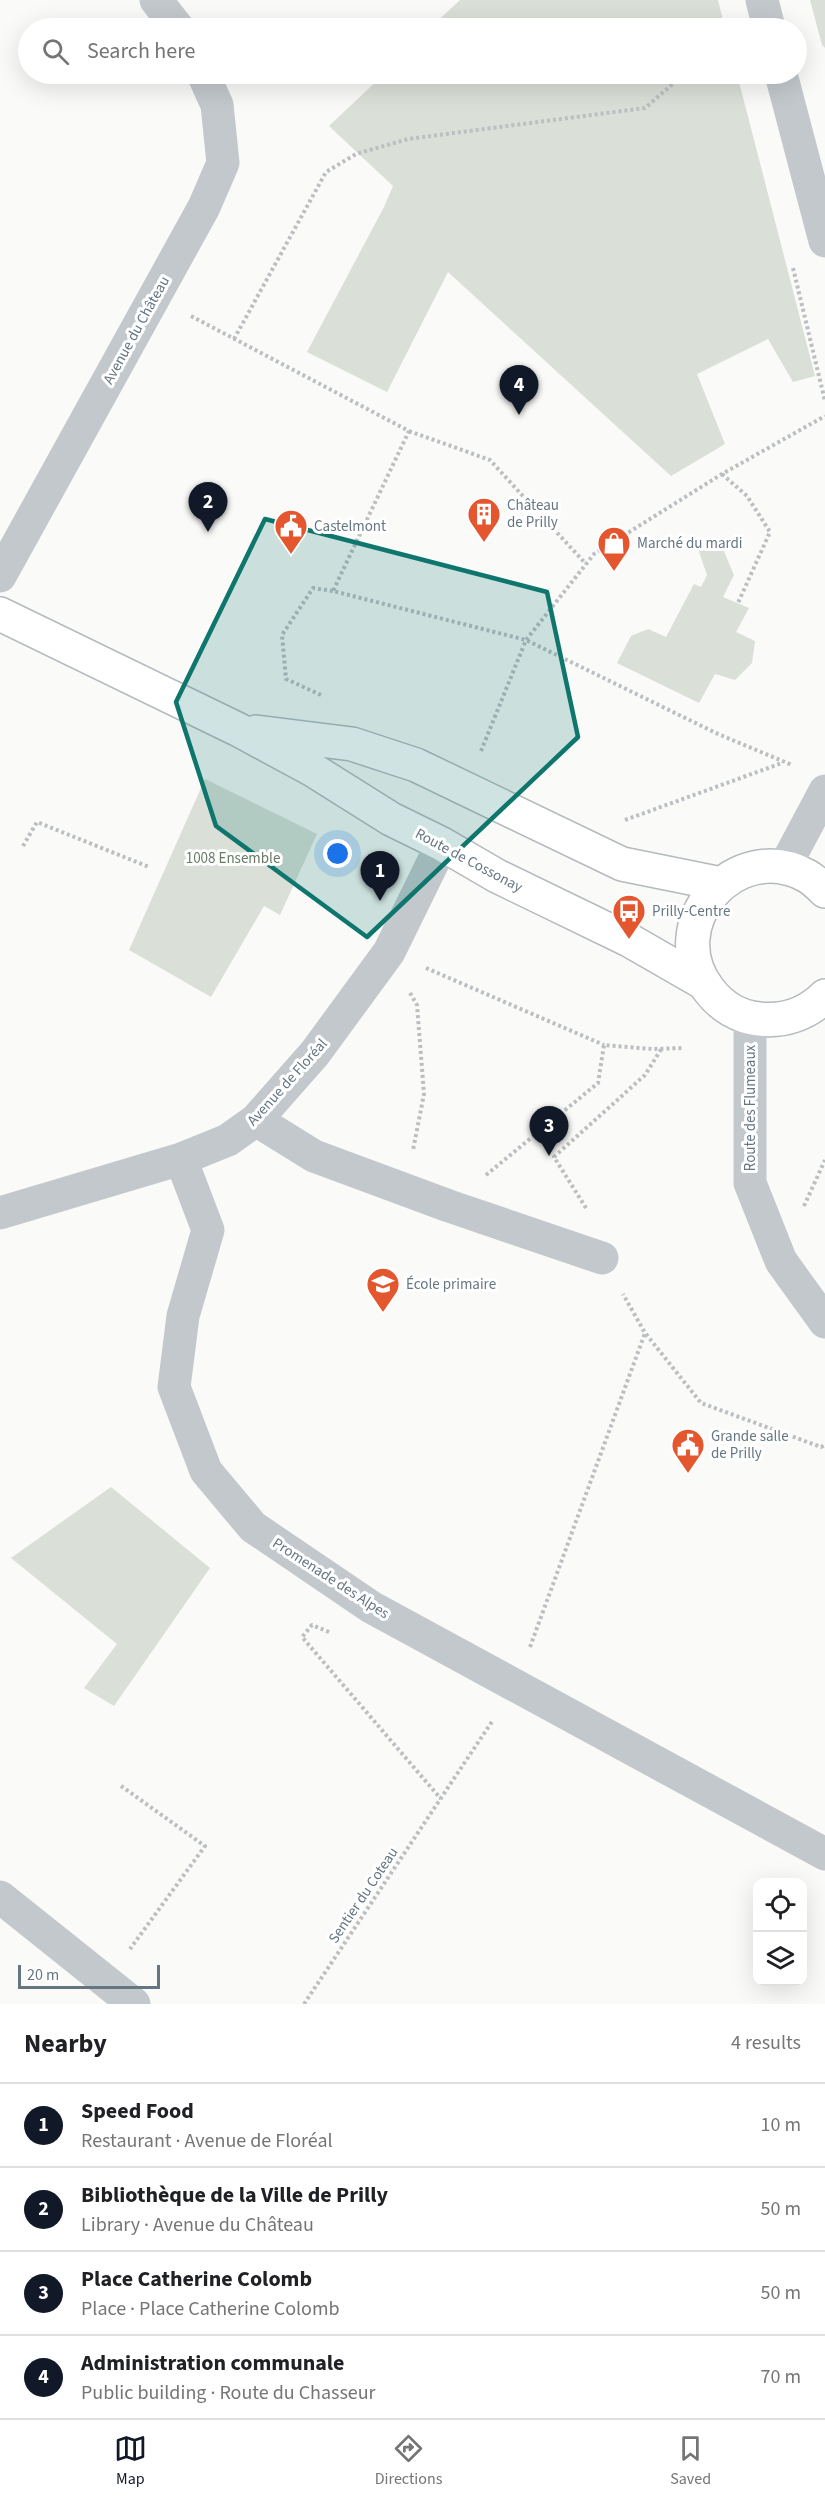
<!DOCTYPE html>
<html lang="en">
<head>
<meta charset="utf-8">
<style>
	:root { --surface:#fff; --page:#f2f2f2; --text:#202124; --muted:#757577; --line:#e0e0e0; --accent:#111827 }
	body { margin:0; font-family:"Source Sans 3",sans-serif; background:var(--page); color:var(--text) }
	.controls { position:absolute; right:18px; bottom:18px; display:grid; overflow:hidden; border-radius:12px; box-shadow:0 6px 24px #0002 }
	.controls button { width:54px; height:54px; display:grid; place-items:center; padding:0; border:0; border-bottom:2px solid var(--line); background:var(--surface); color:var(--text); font:30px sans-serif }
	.scale { position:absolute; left:18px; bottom:15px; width:142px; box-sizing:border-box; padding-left:6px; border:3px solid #657683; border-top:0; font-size:16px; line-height:21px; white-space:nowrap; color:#657683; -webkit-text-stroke:4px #fff; paint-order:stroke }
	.you { position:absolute; left:338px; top:854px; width:21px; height:21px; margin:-15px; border:4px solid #fff; border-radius:50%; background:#1a73e8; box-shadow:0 0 0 9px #1a73e833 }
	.badge { display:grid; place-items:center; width:39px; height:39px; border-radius:50%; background:var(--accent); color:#fff; font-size:20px; font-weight:700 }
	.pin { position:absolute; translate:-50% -50px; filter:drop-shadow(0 2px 3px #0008) }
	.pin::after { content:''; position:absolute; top:32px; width:21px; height:18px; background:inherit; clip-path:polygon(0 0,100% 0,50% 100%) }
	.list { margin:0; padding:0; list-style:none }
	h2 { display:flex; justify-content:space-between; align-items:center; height:78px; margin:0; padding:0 24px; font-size:26px }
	h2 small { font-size:20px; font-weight:400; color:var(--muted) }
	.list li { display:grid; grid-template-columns:39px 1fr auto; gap:18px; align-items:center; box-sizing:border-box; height:84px; padding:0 24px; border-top:2px solid var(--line) }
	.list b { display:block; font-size:22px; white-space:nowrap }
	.list p { margin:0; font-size:20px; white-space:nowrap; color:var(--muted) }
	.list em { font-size:20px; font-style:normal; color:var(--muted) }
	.icon { flex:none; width:33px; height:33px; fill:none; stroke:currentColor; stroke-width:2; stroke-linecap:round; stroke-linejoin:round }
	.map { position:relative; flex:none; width:825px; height:2004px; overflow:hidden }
	.search { position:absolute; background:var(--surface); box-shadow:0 6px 24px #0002; left:18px; right:18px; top:18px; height:66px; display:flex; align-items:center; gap:15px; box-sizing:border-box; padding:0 21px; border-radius:33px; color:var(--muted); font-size:22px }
	.sheet { height:414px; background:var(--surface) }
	nav { display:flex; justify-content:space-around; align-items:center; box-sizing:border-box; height:84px; border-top:2px solid var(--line); background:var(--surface); font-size:16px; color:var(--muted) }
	nav a { display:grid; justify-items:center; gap:3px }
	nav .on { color:var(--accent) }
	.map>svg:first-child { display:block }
</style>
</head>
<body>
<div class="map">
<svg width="825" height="2004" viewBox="0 0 825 2004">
	<rect width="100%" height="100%" fill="#fafaf8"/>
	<!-- green -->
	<path fill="#dadfd7" d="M460,0H718L725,28H430Z
		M810,0H825V48L822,45Z
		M384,74H737L815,376L793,382L768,339L697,374L725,444L671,476L448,272L387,392L307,352L384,207L393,186L329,126Z
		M718,537L734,575L723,597L749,608L736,632L755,641L752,663L735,680L715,674L699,703L617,663L631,636L648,629L666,637L694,584L701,587L707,575L697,546Z
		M205,779L317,834L280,915L264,906L211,997L129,950Z
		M111,1487L210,1568L114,1706L84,1688L117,1644L11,1558Z"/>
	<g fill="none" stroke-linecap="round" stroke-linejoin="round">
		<defs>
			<path id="primary" d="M0,614L239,730L313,770L391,819L442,844L497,876L629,940L702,982
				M256,732L352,744L416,765L622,864L721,884
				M825,891C820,886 814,880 807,876C736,836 658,925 709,990C721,1006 739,1017 759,1019C784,1022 807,1014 825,996"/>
		</defs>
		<!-- primary casing -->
		<use href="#primary" stroke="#b5babe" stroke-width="36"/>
		<!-- path -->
		<path stroke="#bbbfc2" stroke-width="4" stroke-dasharray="3 3" stroke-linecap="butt" d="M793,268L825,401
			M191,316L409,431L333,591L526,640L718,734L792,765
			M234,339L326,172L356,154L408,139L645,108L684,74
			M409,431L490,460L532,506
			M722,474L747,496L770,532L738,603
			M549,524L586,564
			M321,695L286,679L282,635L313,588L333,591
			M481,751L526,640L594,554L722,474L825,416
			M625,820L782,763
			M23,846L37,822L149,867
			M426,968L604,1045
			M410,993L417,1005L424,1094L413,1150
			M486,1175L598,1083L604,1045L653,1049L684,1048
			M804,1206L825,1160
			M586,1208L554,1157L645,1075L662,1048
			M646,1334L701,1403L821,1447L825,1445
			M329,1632L312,1625L302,1637L441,1799
			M530,1647L645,1333L623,1294
			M121,1786L205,1846L130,1949
			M304,2004L493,1720"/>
		<!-- minor -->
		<path stroke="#c3c8cc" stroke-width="33" d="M156,0L178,28
			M0,576L204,207L223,163L217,105L203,74
			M256,1120L314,1156L449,1206L602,1258
			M181,1159L208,1230L183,1316L174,1387L206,1471L253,1527L371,1607L825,1854
			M0,1213L181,1159L228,1140L256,1120L315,1053L389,952L442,844
			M0,1897L134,2004"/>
		<!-- tertiary -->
		<path stroke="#c3c8cc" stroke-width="33" d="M762,0L769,28
			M781,74L825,241
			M784,868L825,791
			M750,1018V1183L781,1261L825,1322"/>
		<!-- primary -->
		<use href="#primary" stroke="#fff" stroke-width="33"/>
	</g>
	<!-- marked area -->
	<path fill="#0f766e" fill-opacity="0.2" stroke="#0f766e" stroke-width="4.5" stroke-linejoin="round" d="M265,519L547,592L578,737L367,937L216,826L176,702Z"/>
	<!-- icons -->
	<defs>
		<symbol id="building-pin" viewBox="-11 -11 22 30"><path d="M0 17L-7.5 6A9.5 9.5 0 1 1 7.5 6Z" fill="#e4572e" stroke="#fff"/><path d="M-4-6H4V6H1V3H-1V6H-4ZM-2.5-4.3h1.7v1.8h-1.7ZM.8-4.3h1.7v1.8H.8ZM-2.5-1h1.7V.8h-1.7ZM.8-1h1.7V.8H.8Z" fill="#fff"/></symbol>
		<symbol id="civic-pin" viewBox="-11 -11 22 30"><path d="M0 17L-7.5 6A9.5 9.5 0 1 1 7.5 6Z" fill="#e4572e" stroke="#fff"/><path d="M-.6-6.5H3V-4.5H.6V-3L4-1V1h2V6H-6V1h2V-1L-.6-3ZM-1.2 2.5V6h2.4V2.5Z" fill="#fff"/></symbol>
		<symbol id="shop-pin" viewBox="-11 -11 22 30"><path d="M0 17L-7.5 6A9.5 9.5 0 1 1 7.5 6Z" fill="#e4572e" stroke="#fff"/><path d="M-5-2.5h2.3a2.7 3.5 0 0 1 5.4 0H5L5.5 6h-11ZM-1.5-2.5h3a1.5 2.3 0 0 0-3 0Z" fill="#fff"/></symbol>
		<symbol id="bus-pin" viewBox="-11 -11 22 30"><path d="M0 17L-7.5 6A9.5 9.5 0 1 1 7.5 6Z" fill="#e4572e" stroke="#fff"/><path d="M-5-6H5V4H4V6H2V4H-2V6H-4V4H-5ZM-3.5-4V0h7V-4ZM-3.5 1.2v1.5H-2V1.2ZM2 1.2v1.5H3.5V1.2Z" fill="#fff"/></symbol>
		<symbol id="school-pin" viewBox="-11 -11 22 30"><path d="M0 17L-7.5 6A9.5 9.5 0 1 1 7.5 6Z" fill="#e4572e" stroke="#fff"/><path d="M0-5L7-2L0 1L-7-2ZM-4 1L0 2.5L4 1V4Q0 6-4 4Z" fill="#fff"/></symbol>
	</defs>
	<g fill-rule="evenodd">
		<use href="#building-pin" x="465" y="495" width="38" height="52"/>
		<use href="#civic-pin" x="272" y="507" width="38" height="52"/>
		<use href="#shop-pin" x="595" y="524" width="38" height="52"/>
		<use href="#bus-pin" x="610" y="892" width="38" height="52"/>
		<use href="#school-pin" x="364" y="1265" width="38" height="52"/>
		<use href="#civic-pin" x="669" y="1426" width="38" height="52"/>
	</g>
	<g text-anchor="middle" stroke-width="6" stroke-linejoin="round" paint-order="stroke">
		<!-- street labels -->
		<g font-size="15" fill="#657683" stroke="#fff">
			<text transform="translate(136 330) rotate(-61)" y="5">Avenue du Château</text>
			<text transform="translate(469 860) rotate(28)" y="5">Route de Cossonay</text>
			<text transform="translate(287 1082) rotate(-48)" y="5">Avenue de Floréal</text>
			<text transform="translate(750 1108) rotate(-90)" y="5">Route des Flumeaux</text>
			<text transform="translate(331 1578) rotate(33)" y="5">Promenade des Alpes</text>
			<text transform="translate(363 1895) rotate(-56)" y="5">Sentier du Coteau</text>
		</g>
		<!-- poi labels -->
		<g font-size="15" fill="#657683" stroke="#fff" text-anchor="start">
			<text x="507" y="510">Château<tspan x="507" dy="17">de Prilly</tspan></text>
			<text x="314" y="531">Castelmont</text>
			<text x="637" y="548">Marché du mardi</text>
			<text x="652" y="916">Prilly-Centre</text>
			<text x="406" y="1289">École primaire</text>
			<text x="711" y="1441">Grande salle<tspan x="711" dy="17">de Prilly</tspan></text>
		</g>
		<!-- park labels -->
		<g font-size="15" fill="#687a64" stroke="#fff">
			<text x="233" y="863">1008 Ensemble</text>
		</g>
	</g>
</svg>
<div class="controls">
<button><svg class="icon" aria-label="locate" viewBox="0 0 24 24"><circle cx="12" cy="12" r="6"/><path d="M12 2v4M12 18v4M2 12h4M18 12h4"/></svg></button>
<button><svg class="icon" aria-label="layers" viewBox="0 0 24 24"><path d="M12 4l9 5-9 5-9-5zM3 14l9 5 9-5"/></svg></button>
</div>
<div class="scale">20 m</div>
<div class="you"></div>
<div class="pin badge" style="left:380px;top:901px">1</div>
<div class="pin badge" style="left:208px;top:532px">2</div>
<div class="pin badge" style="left:549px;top:1156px">3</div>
<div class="pin badge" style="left:519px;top:415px">4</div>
<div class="search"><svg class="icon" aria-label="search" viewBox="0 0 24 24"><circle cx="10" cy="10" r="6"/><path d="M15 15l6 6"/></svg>Search here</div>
</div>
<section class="sheet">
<h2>Nearby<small>4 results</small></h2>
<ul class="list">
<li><span class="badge">1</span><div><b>Speed Food</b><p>Restaurant · Avenue de Floréal</p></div><em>10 m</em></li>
<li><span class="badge">2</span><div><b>Bibliothèque de la Ville de Prilly</b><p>Library · Avenue du Château</p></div><em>50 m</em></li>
<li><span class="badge">3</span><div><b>Place Catherine Colomb</b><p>Place · Place Catherine Colomb</p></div><em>50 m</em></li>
<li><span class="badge">4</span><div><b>Administration communale</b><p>Public building · Route du Chasseur</p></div><em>70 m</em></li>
</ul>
</section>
<nav>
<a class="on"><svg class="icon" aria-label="map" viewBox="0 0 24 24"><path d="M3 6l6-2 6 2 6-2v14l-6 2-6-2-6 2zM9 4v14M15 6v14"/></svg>Map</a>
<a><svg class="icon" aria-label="directions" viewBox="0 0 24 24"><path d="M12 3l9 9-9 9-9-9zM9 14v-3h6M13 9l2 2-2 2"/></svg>Directions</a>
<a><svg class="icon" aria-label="saved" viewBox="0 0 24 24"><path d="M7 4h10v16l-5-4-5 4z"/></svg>Saved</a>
</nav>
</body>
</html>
